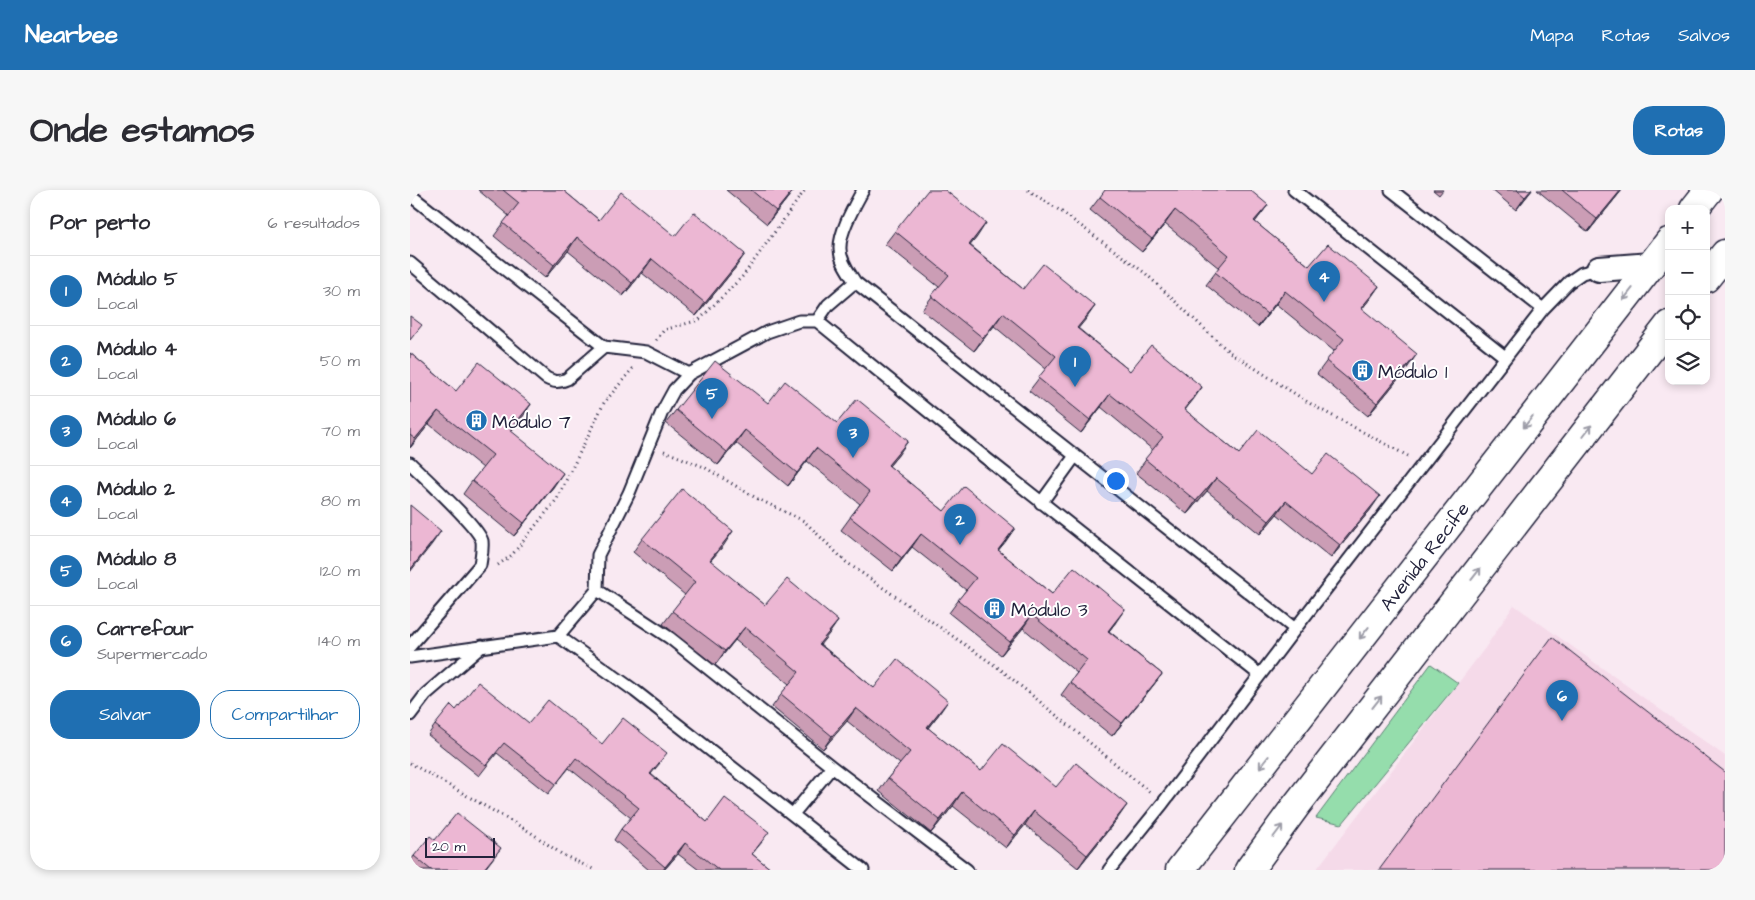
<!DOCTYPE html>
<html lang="pt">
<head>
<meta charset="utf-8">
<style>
	:root { --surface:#fff; --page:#f7f7f7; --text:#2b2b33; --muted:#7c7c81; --line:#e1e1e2; --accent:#1f6fb2 }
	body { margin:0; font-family:"Architects Daughter",sans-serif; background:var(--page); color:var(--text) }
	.controls { position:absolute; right:15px; top:15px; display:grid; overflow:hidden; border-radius:10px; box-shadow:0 2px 8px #0003 }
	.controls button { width:45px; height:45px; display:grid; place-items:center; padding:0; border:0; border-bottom:1px solid var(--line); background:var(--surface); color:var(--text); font:25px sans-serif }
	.scale { position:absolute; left:15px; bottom:12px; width:70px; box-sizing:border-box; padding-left:5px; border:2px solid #22223b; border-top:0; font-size:14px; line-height:18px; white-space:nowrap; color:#22223b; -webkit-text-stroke:4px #fff; paint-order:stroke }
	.you { position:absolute; left:705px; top:290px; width:18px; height:18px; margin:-12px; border:4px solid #fff; border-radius:50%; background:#1a73e8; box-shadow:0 0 0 8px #1a73e833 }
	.badge { display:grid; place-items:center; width:32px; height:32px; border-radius:50%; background:var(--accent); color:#fff; font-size:16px; font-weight:700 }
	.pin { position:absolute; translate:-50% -41px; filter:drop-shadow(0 1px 2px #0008) }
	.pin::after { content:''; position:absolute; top:26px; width:18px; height:15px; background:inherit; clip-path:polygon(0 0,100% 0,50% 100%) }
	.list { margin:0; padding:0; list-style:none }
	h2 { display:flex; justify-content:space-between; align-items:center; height:65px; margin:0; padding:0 20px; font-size:21px }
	h2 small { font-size:16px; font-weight:400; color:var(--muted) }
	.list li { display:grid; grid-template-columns:32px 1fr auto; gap:15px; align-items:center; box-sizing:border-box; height:70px; padding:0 20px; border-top:1px solid var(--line) }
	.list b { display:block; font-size:19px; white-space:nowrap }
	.list p { margin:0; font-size:16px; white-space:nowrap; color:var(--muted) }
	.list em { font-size:16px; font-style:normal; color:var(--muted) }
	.actions { display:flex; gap:10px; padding:15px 20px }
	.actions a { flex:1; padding:11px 0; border:1px solid var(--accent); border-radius:20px; text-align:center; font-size:18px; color:var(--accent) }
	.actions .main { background:var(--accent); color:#fff }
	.icon { flex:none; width:28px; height:28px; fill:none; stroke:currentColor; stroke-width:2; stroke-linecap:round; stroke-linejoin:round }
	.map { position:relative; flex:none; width:1315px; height:680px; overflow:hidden; border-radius:20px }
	header { display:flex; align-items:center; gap:30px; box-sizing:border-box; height:70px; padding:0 25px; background:var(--accent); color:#fff }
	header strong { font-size:24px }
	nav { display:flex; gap:28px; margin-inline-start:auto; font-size:18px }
	.intro { display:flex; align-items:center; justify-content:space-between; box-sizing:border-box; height:120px; padding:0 30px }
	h1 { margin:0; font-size:35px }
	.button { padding:12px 22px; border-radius:20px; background:var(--accent); color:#fff; font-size:18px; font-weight:700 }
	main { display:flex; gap:30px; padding:0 30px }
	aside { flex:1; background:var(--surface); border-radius:20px; box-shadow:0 2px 8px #0003 }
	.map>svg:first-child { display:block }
</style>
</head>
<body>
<header>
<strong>Nearbee</strong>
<nav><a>Mapa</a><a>Rotas</a><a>Salvos</a></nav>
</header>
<div class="intro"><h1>Onde estamos</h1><a class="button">Rotas</a></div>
<main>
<aside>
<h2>Por perto<small>6 resultados</small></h2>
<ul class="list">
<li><span class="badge">1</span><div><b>Módulo 5</b><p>Local</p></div><em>30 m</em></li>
<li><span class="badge">2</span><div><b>Módulo 4</b><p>Local</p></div><em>50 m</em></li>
<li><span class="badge">3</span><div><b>Módulo 6</b><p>Local</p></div><em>70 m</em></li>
<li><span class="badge">4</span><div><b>Módulo 2</b><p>Local</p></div><em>80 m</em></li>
<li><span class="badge">5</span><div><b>Módulo 8</b><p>Local</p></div><em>120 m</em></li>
<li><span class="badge">6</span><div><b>Carrefour</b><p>Supermercado</p></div><em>140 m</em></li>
</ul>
<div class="actions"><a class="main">Salvar</a><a>Compartilhar</a></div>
</aside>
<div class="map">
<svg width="1315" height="680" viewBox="0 0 1315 680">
	<rect width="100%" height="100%" fill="#f9e9f2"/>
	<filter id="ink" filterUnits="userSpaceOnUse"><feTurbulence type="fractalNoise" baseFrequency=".02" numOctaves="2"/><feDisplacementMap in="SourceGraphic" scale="10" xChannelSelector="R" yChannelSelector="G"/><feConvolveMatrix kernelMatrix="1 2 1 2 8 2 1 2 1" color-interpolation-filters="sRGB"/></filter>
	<g filter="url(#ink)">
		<!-- built -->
		<path fill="#f5dae9" d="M1104,415L1315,566V680H906L1075,458Z"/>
		<!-- green -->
		<path fill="#95ddac" stroke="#5c8074" d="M1021,474L1048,493L932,634L906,628Z"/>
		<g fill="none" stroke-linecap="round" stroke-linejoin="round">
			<defs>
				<path id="service" d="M884,0L1095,167
					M981,0L1133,119
					M0,5L194,157L157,189C148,193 144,192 136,188L0,73
					M445,92C439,82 430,71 430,59C429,42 445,15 453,0
					M194,157L236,162L279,184
					M0,273C14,287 68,336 72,351C73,359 71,367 70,375L0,456
					M631,313L665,266
					M187,400L260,448L422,577L557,680
					M148,446L225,501L453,680
					M0,467L148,446L187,400L188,365L219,303L252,222L264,200L279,184L357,142L389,131H407
					M850,485L577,269L407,131L418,115L445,92L885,439
					M0,525L16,504L72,456
					M383,624L422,577
					M699,680L753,613L885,439L1133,119L1159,92L1172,83L1189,79"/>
				<path id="minor" d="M1189,79L1241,75"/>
				<path id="primary" d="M1284,19L1299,0
					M1296,88L1315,64
					M770,680L1259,52
					M839,680L885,617L1259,135"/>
			</defs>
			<!-- service casing -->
			<use href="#service" stroke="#22223b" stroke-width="15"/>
			<!-- minor casing -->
			<use href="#minor" stroke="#22223b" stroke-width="28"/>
			<!-- primary casing -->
			<use href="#primary" stroke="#22223b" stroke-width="31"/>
			<!-- path -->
			<path stroke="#22223b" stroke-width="3" stroke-dasharray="1 4" stroke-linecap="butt" d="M618,0L652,22L735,83L818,161L904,216L998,266
				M246,150L254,140L289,130L333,86L395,0
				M254,261L294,277L346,308L394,331L436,372L590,479L741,603
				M88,375L102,365L147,309L194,213L223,178
				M0,573L120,642L153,665L185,680"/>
			<!-- service -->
			<use href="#service" stroke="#fff" stroke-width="11"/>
			<!-- minor -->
			<use href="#minor" stroke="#fff" stroke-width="24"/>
			<!-- primary -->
			<use href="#primary" stroke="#fff" stroke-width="28"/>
		</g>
		<!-- wall -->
		<path fill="#cb9db5" stroke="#22223b" d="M68,0H153L189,30L265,46L326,77L286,126L232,83L213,106L158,61L135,88L84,46L99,26Z
			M316,0H384L357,34Z
			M1023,0H1033L1029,5Z
			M1082,0H1122L1106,20Z
			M1127,0H1212L1178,42Z
			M783,1L858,15L845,32L899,76L969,96L952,119L998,177L958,226L907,184L924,161L866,114L848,137L796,95L809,78L755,34L732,62L680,20L690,7Z
			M485,41L567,47L560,55L613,99L685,116L668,138L720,181L792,197L775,220L829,264L902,284L961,319L921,368L867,324L850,344L797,301L777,324L726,283L743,260L691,217L671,243L619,201L636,179L584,136L564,161L512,120L529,97L475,54Z
			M0,163L46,201L121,214L101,241L144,296L104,346L53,304L62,291L73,278L19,234L0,258Z
			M358,213L427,233L489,264L479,276L534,321L596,351L588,360L642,404L706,432L699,441L752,484L742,497L702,546L651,505L667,483L613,438L591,465L539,423L556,400L502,357L483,381L431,340L450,314L397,271L378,296L326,253L308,275L256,233L266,220Z
			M232,349L314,355L300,371L355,415L428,431L410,454L464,498L529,524L518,538L571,581L646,597L708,628L668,678L615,635L596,658L543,616L521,643L469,601L478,588L490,574L437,531L413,559L362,517L379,494L325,450L305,475L253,434L275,405L223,362Z
			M46,520L119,533L192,554L250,573L241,584L297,632L352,652L342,664L362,680H289L268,664L254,680H239L204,650L211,639L221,628L159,578L138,604L87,563L69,586L18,545L25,535Z
			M25,650L91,658L74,680H0V672L4,666Z"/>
		<!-- shaded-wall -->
		<path fill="#a58094" stroke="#22223b" d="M383,0H384L357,34L366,21Z
			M1121,0H1122L1106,20L1115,7Z
			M1211,0H1212L1178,42L1187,29Z
			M858,15L848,28L835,45L844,31Z
			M765,20L755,34L732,62L742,49Z
			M576,33L567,47L550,68L559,55Z
			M167,47L158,61L135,88L144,75Z
			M335,64L326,77L286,126L295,113Z
			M242,69L232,83L213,106L222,93Z
			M969,96L960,109L942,131L951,118Z
			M875,101L866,114L848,137L857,124Z
			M685,116L676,129L658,151L667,138Z
			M593,123L584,136L564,161L573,148Z
			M1007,164L998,177L958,226L967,213Z
			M792,197L783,210L765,232L774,219Z
			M700,204L691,217L671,243L680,230Z
			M121,214L112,228L91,253L100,240Z
			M28,221L19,234L0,258L5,249Z
			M335,240L326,253L308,275L317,262Z
			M498,251L489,264L469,288L478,275Z
			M406,258L397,271L378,296L387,283Z
			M153,283L144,296L104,346L114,333Z
			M806,288L797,301L777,324L786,311Z
			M970,306L961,319L921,368L930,355Z
			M876,311L867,324L850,344L859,331Z
			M605,338L596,351L578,373L588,360Z
			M31,341L22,354L0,382V380Z
			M323,341L314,355L290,383L300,370Z
			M511,344L502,357L483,381L492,368Z
			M715,419L706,432L689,454L698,441Z
			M622,425L613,438L591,465L600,452Z
			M428,431L419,444L400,467L409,454Z
			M335,437L325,450L305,475L315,461Z
			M752,484L742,497L702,546L712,533Z
			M538,511L529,524L508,550L517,537Z
			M446,518L437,531L413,559L422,546Z
			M552,602L543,616L521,643L530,630Z
			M717,615L708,628L668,678L677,665Z
			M624,621L615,635L596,658L605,645Z
			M275,653L268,664L254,680H253Z"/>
		<!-- building -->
		<path fill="#ecb7d3" stroke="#22223b" d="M93,0H153L189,30L211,2L265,46L284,22L335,64L295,113L242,69L222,93L167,47L144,75L93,33L109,13Z
			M341,0H383L366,21Z
			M518,0H535L576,33L559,55L613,99L633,74L685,116L667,138L720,181L741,155L792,197L774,219L829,264L848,240L902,284L918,264L970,306L930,355L876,311L859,331L806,288L786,311L735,269L753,247L700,204L680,230L628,188L646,166L593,123L573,148L521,106L539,85L485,41Z
			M695,0H782L783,1L784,0H840L858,15L844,31L899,76L918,54L969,96L951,118L1007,164L967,213L916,171L934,149L875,101L857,124L805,82L819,65L765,20L742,49L690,7Z
			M1107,0H1121L1115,7Z
			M1152,0H1211L1187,29Z
			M0,126L12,135L0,150Z
			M0,163L46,201L69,172L121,214L100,240L153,283L114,333L62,291L83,265L28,221L5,249L0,245Z
			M305,171L358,213L375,191L427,233L447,209L498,251L478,275L534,321L554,296L605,338L588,360L642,404L664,377L715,419L698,441L752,484L712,533L660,492L677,470L622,425L600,452L548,410L566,388L511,344L492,368L440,327L460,302L406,258L387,283L335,240L317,262L266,220Z
			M272,299L323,341L300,370L355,415L377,389L428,431L409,454L464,498L487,469L538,511L517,537L571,581L593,554L646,597L666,573L717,615L677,665L624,621L605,645L552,602L530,630L478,588L500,562L446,518L422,546L371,504L389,482L335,437L315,461L262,421L285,392L232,349Z
			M0,315L31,341L0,380Z
			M1142,447L1315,582V680H969Z
			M68,492L119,533L138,510L192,554L213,528L257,563L240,584L297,632L315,608L359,642L342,664L362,680H309L275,653L255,677L211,639L229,618L166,568L146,594L94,553L76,575L25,535L41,515L46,520Z
			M47,623L91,658L73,680H21L4,666L20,646L25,650Z"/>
		<!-- one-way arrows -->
		<defs><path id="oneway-shaft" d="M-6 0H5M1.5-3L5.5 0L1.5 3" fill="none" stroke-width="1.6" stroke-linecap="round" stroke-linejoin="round" transform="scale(1.25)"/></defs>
		<g stroke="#9c9ca7">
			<use href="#oneway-shaft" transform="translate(1218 104) rotate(128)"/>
			<use href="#oneway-shaft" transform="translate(1118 232) rotate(128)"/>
			<use href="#oneway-shaft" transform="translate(1177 241) rotate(-52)"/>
			<use href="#oneway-shaft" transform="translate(1066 384) rotate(-52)"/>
			<use href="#oneway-shaft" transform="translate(954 443) rotate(128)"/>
			<use href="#oneway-shaft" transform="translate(967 512) rotate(-52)"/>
			<use href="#oneway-shaft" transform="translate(854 572) rotate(128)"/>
			<use href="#oneway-shaft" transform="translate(868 641) rotate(-53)"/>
		</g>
	</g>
	<!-- icons -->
	<defs>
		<symbol id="building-disc" viewBox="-11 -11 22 22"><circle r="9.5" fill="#1f6fb2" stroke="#fff"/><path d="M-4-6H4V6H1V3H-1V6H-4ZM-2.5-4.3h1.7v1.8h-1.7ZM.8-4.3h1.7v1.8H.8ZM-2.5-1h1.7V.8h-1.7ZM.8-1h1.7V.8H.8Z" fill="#fff"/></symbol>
	</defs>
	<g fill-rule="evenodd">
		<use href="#building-disc" x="940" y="168" width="25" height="25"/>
		<use href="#building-disc" x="54" y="218" width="25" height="25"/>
		<use href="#building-disc" x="572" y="406" width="25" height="25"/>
	</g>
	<g text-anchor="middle" stroke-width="4" stroke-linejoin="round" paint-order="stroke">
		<!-- poi labels -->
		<g font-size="19" fill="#22223b" stroke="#fff" text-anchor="start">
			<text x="968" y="188">Módulo 1</text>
			<text x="82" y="238">Módulo 7</text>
			<text x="601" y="426">Módulo 3</text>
		</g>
		<!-- street labels -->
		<g font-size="19" fill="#22223b" stroke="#fff">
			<text transform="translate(1014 366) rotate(-52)" y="7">Avenida Recife</text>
		</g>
	</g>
</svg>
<div class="controls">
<button>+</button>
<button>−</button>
<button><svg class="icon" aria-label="locate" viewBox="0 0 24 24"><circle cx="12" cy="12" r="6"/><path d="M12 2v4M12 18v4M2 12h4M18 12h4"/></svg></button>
<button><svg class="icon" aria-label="layers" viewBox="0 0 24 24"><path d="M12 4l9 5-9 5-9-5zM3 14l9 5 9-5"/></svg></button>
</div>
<div class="scale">20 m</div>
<div class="you"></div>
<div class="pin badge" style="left:665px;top:197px">1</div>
<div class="pin badge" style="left:550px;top:355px">2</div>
<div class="pin badge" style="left:443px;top:268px">3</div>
<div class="pin badge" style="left:914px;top:112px">4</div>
<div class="pin badge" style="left:302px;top:229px">5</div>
<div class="pin badge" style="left:1152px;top:531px">6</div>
</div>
</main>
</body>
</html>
